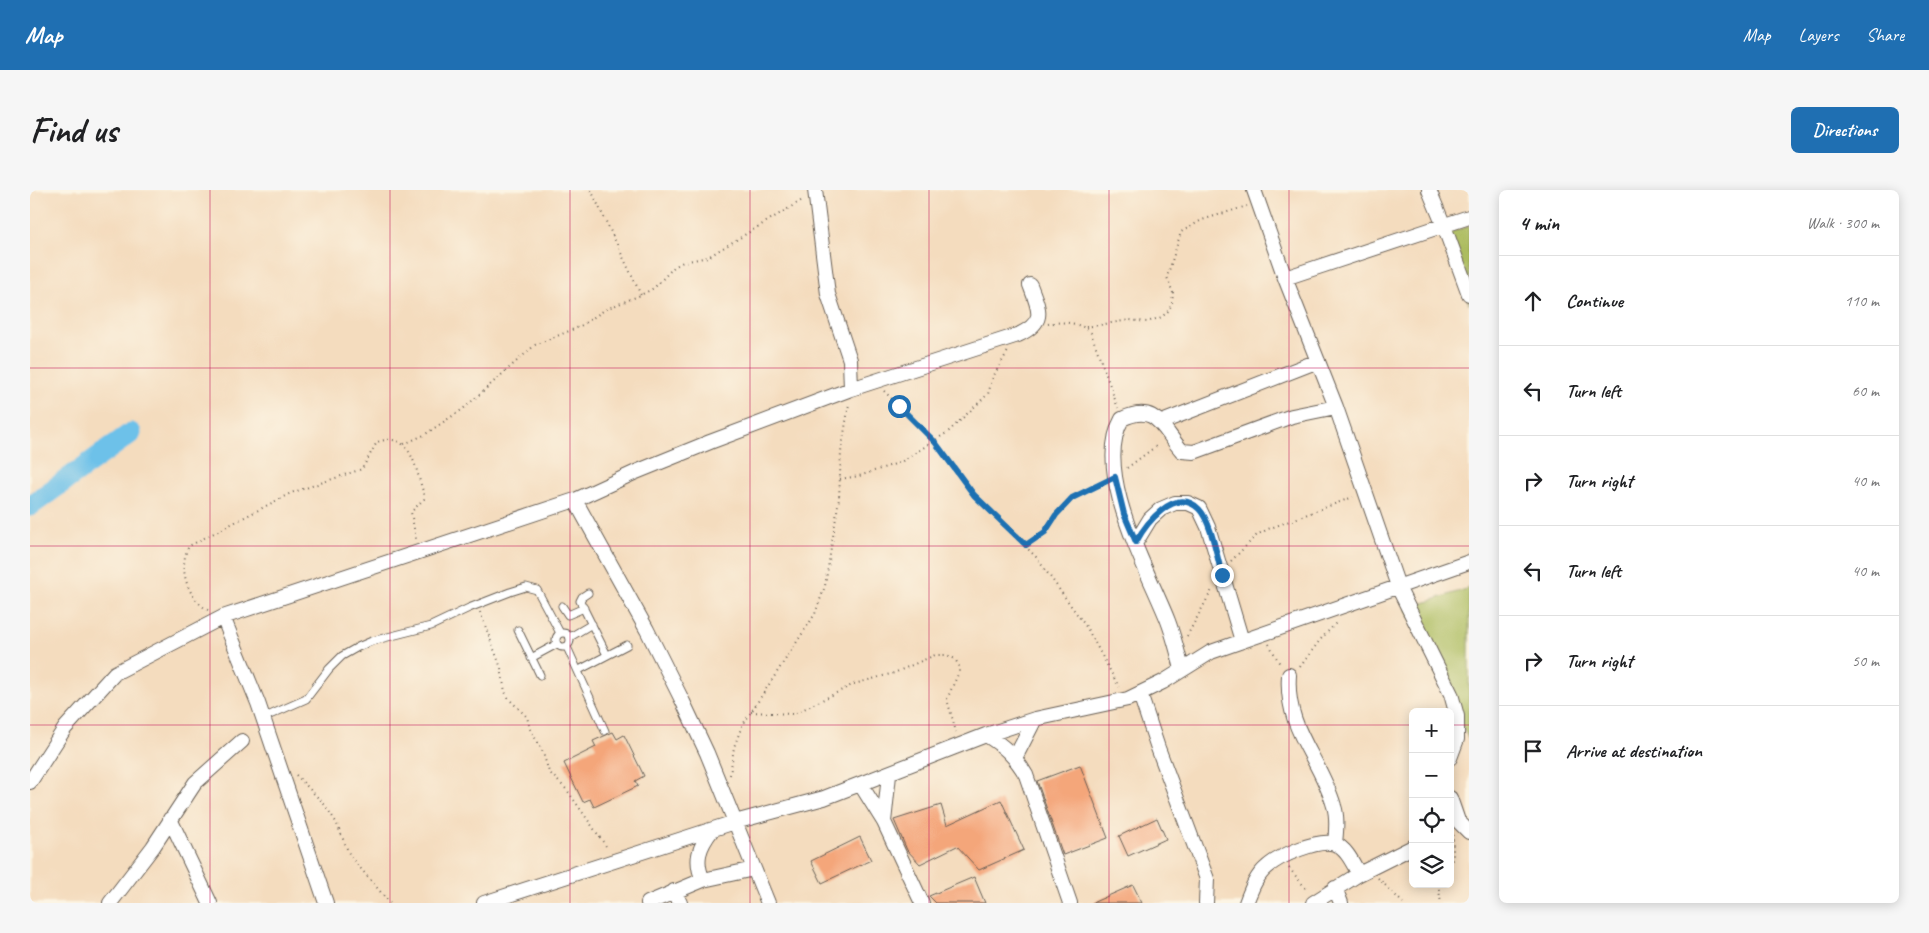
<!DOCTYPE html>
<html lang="en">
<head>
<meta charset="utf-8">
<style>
	:root { --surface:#fff; --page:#f6f6f6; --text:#202124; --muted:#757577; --line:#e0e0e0; --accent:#1f6fb2 }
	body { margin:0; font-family:Caveat,sans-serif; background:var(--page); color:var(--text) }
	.controls { position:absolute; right:15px; bottom:15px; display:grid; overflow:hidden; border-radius:8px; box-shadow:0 2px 12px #0003 }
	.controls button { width:45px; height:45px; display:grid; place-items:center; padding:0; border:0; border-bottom:1px solid var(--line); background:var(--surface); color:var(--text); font:25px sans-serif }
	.stop { position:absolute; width:15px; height:15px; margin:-11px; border:4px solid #1f6fb2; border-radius:50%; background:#fff }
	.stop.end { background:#1f6fb2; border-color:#fff; box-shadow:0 1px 5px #0008 }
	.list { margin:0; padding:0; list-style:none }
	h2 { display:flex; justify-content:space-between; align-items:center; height:65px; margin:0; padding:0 20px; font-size:21px }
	h2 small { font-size:16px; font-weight:400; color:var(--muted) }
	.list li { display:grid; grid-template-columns:32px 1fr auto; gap:15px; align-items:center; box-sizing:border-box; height:90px; padding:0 20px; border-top:1px solid var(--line) }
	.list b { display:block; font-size:19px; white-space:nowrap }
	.list em { font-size:16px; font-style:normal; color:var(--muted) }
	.icon { flex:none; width:28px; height:28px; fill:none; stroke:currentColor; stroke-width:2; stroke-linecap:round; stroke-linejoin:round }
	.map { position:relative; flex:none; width:1439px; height:713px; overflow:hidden; border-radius:8px }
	header { display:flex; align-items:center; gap:30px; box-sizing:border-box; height:70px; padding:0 25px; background:var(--accent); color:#fff }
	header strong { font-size:24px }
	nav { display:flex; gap:28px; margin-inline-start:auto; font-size:18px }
	.intro { display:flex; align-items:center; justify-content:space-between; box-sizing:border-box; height:120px; padding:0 30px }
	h1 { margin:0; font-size:35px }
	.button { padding:12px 22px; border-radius:8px; background:var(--accent); color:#fff; font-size:18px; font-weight:700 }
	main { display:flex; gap:30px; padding:0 30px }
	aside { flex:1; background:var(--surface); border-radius:8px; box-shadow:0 2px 12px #0003 }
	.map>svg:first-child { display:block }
</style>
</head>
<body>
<header>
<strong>Map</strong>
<nav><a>Map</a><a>Layers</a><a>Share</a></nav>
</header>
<div class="intro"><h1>Find us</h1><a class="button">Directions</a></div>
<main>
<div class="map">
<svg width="1439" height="713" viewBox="0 0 1439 713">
	<rect width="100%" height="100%" fill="#fcf5e5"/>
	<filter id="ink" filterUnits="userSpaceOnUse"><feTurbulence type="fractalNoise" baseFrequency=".02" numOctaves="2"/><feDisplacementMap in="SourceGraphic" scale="10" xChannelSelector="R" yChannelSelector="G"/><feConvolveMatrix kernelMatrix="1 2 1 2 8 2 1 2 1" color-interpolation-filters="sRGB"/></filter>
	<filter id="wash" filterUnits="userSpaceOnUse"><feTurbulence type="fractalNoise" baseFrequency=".0096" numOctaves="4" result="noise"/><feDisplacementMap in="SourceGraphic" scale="20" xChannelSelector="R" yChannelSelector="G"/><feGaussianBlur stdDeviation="1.12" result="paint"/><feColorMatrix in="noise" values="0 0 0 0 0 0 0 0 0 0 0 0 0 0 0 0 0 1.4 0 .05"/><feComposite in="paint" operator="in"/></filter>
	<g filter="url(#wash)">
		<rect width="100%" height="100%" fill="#f4dcbe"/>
		<!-- green -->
		<path fill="#acbc5f" stroke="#646c3e" d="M1439,36V114L1414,44Z
			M1439,398V550L1376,419Z"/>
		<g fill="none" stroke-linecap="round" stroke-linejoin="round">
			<!-- river -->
			<path stroke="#6dc1e9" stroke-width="21" d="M0,316L101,243"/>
		</g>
		<g id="blocks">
			<!-- building -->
			<path fill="#f4a67a" d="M583,542L587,549L594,545L614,586L605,591L608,596L564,617L560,609L553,612L534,573L566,557L563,551Z
				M1050,575L1078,648L1033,665L1007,591Z
				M971,610L994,660L949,680L927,656L890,674L877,660L864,630L911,615L917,635Z
				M1127,628L1136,649L1098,666L1089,646Z
				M830,647L841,670L792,693L781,671Z
				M944,687L955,713H906L899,706Z
				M1103,695L1112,713H1062Z"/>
		</g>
	</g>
	<g filter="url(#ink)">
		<use href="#blocks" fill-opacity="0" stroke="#685f55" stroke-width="1"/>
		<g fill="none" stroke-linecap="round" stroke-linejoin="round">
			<defs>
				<path id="lane" d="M558,403L552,407L550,411L577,465
					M532,416L538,425L554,418
					M488,440L510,485
					M526 450a7 7 0 1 1 14 0a7 7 0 1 1-14 0Z
					M540,447L562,434
					M537,457L575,541
					M501,468L527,454
					M549,480L597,455
					M233,528L276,509L299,479L312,466L328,457L342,451L401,436L439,418L480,402L496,397L507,400L530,443"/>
				<path id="street" d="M785,0L798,104L820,170L821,199
					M1224,0L1255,88L1306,217L1369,399L1421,504L1427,526V549L1420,568
					M1399,0L1414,36L1439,104
					M1255,88L1439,27
					M1132,232L1288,171
					M545,310L617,440L653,512L677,563L738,713
					M1106,352L1120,329L1131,319L1145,313H1158L1169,318L1178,337L1212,451
					M193,427L228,513L296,713
					M1152,479C1148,463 1144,447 1138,431C1118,380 1062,282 1092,229C1127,212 1132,239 1152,261L1164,262L1262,226L1306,217
					M1259,485C1255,540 1290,567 1304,616C1308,628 1306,642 1305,654
					M1110,504L1128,558L1177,689L1176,713
					M956,545C974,556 985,566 996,585L1040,713
					M985,568L1005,529
					M0,592L35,538L85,483L193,427L545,310L606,282L680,252L821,199L988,145C1016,132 1010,121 1000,95
					M831,595L854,632L892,713
					M1420,608L1428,631L1439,642
					M140,629L180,713
					M854,632L859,585
					M673,690C664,670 669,657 682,640
					M1305,698L1311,713
					M644,701L650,713
					M80,713L123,657L165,593L212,551
					M454,713L705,632L794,608L956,545L1005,529L1098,509L1133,492L1181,462L1439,372
					M618,713L673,690L724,679
					M1216,713C1221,700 1226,686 1237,677C1249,666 1289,648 1305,654C1317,659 1323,674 1329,684
					M1283,713L1329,684L1383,657"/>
			</defs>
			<!-- lane casing -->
			<use href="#lane" stroke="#685f55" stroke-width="9"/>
			<!-- street casing -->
			<use href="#street" stroke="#685f55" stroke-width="16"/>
			<!-- path -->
			<path stroke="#685f55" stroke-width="2" stroke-dasharray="1 4" stroke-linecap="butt" d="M561,0L611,105
				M1018,134C1032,131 1051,132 1061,143L1088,218
				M1056,137L1100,130L1117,132L1132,127L1138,121L1142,114L1143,103L1137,87L1151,42L1172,30L1217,16
				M854,201L905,252L944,305L1006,367L1057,438L1089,497
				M374,254L394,245L433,219L505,155L549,137L576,119L611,105L624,98L644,77L653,72L678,67L774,9
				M1097,278L1129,254
				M810,289L829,286L871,272L918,242L958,204L963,187L978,161
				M996,355L1015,342L1026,325L1042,308L1075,293
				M1201,371L1227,345L1238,339L1323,307
				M178,420C158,409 147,378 159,356L261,303L332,279L347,252C383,240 385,280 394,304V309L381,322L386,349
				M450,422L471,478L475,502L479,509L497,527L500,539L512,560L519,582L537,600L578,659
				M1157,446L1182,400
				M1239,454L1251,476
				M1270,477L1290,450L1306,433
				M721,522L764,524L824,494L864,483L905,465H917L925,469L929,476V482L917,509L926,542
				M266,585L295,615L306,632L320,666L360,713
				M700,585L704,557L712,536L785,424L795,396L809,309L811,262L819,214
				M1420,675L1423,668V644
				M1259,678L1278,701
				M1348,688L1373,713
				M1408,694L1411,713"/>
			<!-- lane -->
			<use href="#lane" stroke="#fff" stroke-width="7"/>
			<!-- street -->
			<use href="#street" stroke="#fff" stroke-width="14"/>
		</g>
	</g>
	<g fill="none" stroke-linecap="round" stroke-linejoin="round" filter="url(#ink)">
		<!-- route -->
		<path stroke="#1f6fb2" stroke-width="6" d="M869,216L905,252L944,305L996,355L1015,342L1026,325L1042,308L1085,287L1094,324L1106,352C1115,335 1145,295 1169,319C1181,331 1187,367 1192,385"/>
	</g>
	<!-- grid -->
	<path fill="none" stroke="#c2185b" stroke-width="1" stroke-opacity="0.55" d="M180,0V713M360,0V713M540,0V713M720,0V713M899,0V713M1079,0V713M1259,0V713M0,178H1439M0,356H1439M0,535H1383M1420,535H1439"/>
</svg>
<div class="controls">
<button>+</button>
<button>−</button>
<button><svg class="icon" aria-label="locate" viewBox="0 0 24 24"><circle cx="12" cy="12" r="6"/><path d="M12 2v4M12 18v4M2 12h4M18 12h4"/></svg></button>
<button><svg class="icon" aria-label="layers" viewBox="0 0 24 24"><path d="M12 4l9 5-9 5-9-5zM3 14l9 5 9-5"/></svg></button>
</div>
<div class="stop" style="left:869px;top:216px"></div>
<div class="stop end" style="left:1192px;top:385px"></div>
</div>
<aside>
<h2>4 min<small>Walk · 300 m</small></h2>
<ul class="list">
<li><svg class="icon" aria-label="ahead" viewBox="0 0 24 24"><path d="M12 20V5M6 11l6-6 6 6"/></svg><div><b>Continue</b></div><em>110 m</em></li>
<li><svg class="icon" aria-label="left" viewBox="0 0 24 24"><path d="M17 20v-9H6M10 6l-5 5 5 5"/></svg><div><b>Turn left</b></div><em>60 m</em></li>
<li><svg class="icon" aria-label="right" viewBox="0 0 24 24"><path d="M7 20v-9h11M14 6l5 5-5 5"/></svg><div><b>Turn right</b></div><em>40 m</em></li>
<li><svg class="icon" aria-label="left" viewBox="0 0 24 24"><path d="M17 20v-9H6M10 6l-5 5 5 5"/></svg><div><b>Turn left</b></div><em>40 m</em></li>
<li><svg class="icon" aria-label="right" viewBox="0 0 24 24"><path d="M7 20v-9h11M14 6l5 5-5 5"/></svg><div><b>Turn right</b></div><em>50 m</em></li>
<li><svg class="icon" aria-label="arrive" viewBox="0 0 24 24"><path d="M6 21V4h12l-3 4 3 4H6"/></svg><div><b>Arrive at destination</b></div></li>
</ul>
</aside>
</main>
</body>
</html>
